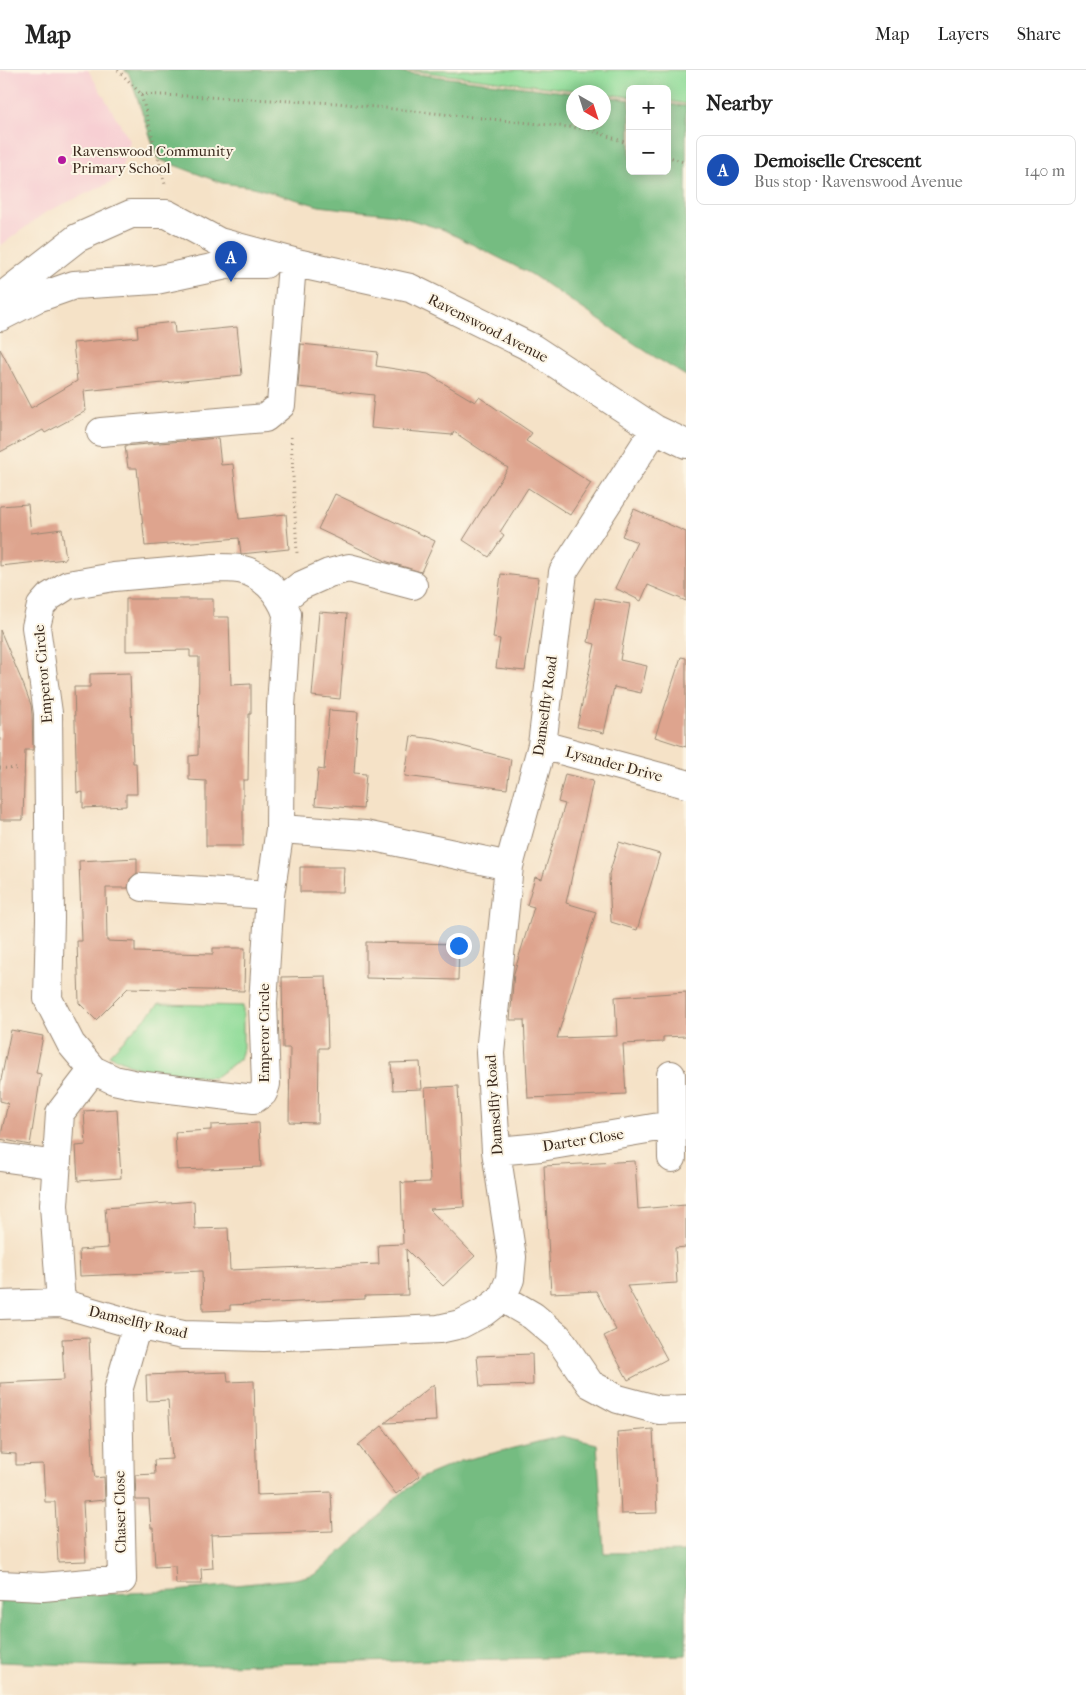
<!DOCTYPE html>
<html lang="en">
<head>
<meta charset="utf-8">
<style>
	:root { --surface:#fff; --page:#f2f2f2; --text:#222; --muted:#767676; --line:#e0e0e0; --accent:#d93025 }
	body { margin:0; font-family:"IM FELL French Canon",serif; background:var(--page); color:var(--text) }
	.controls { position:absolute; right:15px; top:15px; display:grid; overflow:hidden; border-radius:8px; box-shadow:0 2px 12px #0003 }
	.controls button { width:45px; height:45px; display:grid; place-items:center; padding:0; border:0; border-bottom:1px solid var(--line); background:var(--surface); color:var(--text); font:25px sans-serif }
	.compass { position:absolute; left:566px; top:15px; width:45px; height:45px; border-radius:50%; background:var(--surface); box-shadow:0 2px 12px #0003; rotate:141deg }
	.you { position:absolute; left:458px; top:875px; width:18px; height:18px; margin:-12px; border:4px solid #fff; border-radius:50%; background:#1a73e8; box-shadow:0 0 0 8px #1a73e833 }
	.badge { display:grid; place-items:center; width:32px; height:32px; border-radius:50%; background:var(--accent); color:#fff; font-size:16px; font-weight:700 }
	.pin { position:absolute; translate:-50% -41px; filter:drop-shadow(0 1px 2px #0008) }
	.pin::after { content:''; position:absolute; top:26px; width:18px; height:15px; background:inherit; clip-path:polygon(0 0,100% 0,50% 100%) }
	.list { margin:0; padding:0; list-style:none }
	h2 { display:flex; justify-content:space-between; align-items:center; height:65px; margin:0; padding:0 20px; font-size:21px }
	h2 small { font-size:16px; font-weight:400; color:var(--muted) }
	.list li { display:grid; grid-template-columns:32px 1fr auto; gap:15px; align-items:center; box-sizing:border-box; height:70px; margin:0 10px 10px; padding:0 10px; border:1px solid var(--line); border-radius:8px }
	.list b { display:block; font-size:19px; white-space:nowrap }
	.list p { margin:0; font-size:16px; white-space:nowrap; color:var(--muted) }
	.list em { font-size:16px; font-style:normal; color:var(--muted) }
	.map { position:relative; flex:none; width:686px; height:1625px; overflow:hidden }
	header { display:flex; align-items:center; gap:30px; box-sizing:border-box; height:70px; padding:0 25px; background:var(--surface); border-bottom:1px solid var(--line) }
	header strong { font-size:24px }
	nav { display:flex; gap:28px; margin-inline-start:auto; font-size:18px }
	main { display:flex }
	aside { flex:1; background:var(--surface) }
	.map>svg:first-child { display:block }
</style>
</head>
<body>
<header>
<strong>Map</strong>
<nav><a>Map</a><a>Layers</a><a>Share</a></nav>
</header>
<main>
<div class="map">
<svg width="686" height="1625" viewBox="0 0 686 1625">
	<rect width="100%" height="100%" fill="#fcf5e5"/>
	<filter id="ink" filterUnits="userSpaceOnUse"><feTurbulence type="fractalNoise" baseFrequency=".02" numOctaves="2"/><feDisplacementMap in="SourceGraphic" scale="10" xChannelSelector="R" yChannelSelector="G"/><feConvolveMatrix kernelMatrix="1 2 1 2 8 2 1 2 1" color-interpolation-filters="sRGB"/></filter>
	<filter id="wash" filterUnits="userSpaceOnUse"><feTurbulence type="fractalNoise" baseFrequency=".0096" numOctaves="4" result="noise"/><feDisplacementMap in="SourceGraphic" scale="20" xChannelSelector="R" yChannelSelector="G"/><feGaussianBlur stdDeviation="1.12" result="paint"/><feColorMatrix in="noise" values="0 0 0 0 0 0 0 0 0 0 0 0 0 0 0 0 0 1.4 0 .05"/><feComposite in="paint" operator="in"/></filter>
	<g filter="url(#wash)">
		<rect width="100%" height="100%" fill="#f5e2c7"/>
		<!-- built -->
		<path fill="#f7cfd3" d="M0,0H88L130,71L118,109L46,142L0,176Z"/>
		<!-- green -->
		<path fill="#90dc99" stroke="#66835c" d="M406,0H686V34L667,31V19H630V27Z
			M159,934L243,936V979L240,989L214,1008L142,1000L109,985Z"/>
		<!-- forest -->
		<path fill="#74bc81" stroke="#587350" d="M124,0H384L573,23L574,52H604V26L630,30V101H667V34L686,36V306L650,284L531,204L444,160L396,145L319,136L253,117L222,113L158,89L129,4Z
			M562,1366L597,1374L604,1483L686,1482V1585L124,1597L0,1592V1526L40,1527L175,1521L295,1509L316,1504L363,1462L398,1426L423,1407L461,1391Z"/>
		<g id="blocks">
			<!-- building -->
			<path fill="#dea48e" d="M174,252L175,263L237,257L242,305L84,321L86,341L45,363L43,360L0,382V279L31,338L77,311L73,273L138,267L137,256Z
				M301,274L378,282L376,296L428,304L475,332L479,327L532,363L526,371L591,413L570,445L528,418L500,462L504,465L489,487L463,470L508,398L454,362L452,365L371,358L374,325L298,317Z
				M218,368L221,395L233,394L239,449L286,444L289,479L241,484L239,468L145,476L137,398H128L125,376Z
				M335,424L435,471L421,502L388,492L318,459Z
				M28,434L31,463L62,459L66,489L0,496V436Z
				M634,439L686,462V531L648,515L641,531L615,518L637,472L622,466Z
				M501,504L539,508L525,601L496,598L500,569L493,568Z
				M595,528L630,534L620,590L647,596L641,623L614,617L604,663L577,657L595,574L588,572Z
				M126,529H213V547H229L231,615L251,614V644H249L248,710H243V776H206V711L189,710V686L198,685L199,587H190V580L126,581Z
				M319,542L347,544L340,629L312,626Z
				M0,560L24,616L31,635L32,644L33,680H25L23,750H0Z
				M681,587L686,588V677L655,667Z
				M130,603L133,693H136L137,724H126V736L83,738V722L77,723L74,617H90V604Z
				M329,640L358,642L354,703L366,704L363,739L315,735L318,699L324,700Z
				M411,666L435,669L511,689L507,719L405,706Z
				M565,704L593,711L566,833L596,842L557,968L617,966L615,927L686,922V966L663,967V972L623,974L626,1024L528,1028L524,950H510L514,903L534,837L527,835L535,807L542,809L565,734L558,732Z
				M619,772L660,784L637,860L611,852L609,804Z
				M137,788V803L130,809L128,818H106L107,871L135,872V882L213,884V878H245L244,921L128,918L96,950L79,933L77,871H82L79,791Z
				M300,797H344L343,822H300Z
				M366,872L459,874L458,910L366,908Z
				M326,906L328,978H319L318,1053L289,1052L290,978H283L282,907Z
				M11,960L43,966L36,1003L41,1004L30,1075L0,1069L8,1033L0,1031V1015Z
				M420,992L422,1019L393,1020L391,993Z
				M458,1016L464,1137L429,1139L475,1186L443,1216L406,1179L408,1225L365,1226V1229L230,1235V1240L203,1241L202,1201L80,1206L79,1180L108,1178L105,1138L194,1131L195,1159L228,1158L230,1200L379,1194L378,1175L403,1174L401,1111L403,1113L430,1112L425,1018Z
				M117,1039L121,1108L78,1111L76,1076L86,1075L84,1041Z
				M259,1053L261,1097L177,1100L175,1062L211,1060V1055Z
				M635,1091L638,1139L686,1135V1177L675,1178L677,1213L627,1216L667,1289L628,1310L604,1266L616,1260L596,1221L551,1223L544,1096Z
				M89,1268L91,1311H89L94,1402L95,1408L104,1407L105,1430L83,1432L86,1491L58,1492L55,1432H45L43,1394L16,1395V1384L0,1383V1313L64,1310L62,1269Z
				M532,1284L533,1315L480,1317L477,1286Z
				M227,1302L228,1312L254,1311L257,1425L331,1422L333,1461L211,1465L213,1498L201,1499L202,1514H176L175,1496L155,1497L153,1458H151L149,1430H136L135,1405L155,1404L154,1390L172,1389L168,1330L147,1331L146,1305Z
				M434,1314L436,1351L385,1353Z
				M382,1356L420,1406L396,1424L358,1375Z
				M653,1359L657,1443L621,1444L617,1362Z"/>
		</g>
	</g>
	<g filter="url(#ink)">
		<use href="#blocks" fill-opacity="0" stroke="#988672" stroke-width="1"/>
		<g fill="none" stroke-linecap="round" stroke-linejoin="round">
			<defs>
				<path id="minor" d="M0,228L77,168L131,144H167L219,172L301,194L410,218L532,278L655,359L686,374
					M0,247L37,228L74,215L156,210L231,194H265
					M101,362L265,348L281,335L292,194
					M215,498C223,498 231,498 239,499C262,503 280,523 287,544L281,636L280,759L270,825L263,933L266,1014L263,1023L254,1029L137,1015L114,1010L93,1000L71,974L48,929L50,849L48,643L36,557L41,536L49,527L68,515L114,507Z
					M282,530L300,516L329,503L349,498L413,515
					M542,675L686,714
					M280,759L365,765L509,796
					M143,817L270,825
					M671,1005L672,1088
					M496,1081L541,1077L671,1055
					M0,1087L57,1095
					M502,1228L533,1246L558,1267L590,1314L618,1329L659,1340L686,1339
					M61,1233L54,1135L60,1043L93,1000
					M0,1235L61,1233L137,1255L183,1265L264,1267L439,1259L461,1254L484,1242L502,1228L510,1209L512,1187L496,1081L490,983L509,796L542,675L563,502L655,359
					M0,1515L43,1517L122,1510L118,1321L137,1255"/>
			</defs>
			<!-- minor casing -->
			<use href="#minor" stroke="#988672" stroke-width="30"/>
			<!-- path -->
			<path stroke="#988672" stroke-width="3" stroke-dasharray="1 4" stroke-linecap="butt" d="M118,0L141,24L165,114
				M141,24L336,33L588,59L630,74
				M667,86L686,93
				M291,367L297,483
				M0,698L19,699"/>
			<!-- minor -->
			<use href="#minor" stroke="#fff" stroke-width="28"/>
		</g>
	</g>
	<!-- markers -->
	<circle fill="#b5179e" stroke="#fcf5e5" stroke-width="2" cx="62" cy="90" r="5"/>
	<g text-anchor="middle" stroke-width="4" stroke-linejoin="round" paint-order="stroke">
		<!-- poi labels -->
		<g font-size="15" fill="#3b2a1e" stroke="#fcf5e5" text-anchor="start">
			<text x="72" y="86">Ravenswood Community<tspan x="72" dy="17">Primary School</tspan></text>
		</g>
		<!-- street labels -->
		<g font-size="15" fill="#3b2a1e" stroke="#fcf5e5">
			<text transform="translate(488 258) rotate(27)" y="5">Ravenswood Avenue</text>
			<text transform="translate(43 604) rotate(-95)" y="5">Emperor Circle</text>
			<text transform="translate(545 636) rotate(-82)" y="5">Damselfly Road</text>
			<text transform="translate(614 694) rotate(15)" y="5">Lysander Drive</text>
			<text transform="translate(264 963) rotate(-90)" y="5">Emperor Circle</text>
			<text transform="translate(494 1035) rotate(-94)" y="5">Damselfly Road</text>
			<text transform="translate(583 1070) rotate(-9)" y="5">Darter Close</text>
			<text transform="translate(138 1252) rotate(13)" y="5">Damselfly Road</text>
			<text transform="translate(120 1442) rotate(-91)" y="5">Chaser Close</text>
		</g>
	</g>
</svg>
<div class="controls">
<button>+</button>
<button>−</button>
</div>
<svg class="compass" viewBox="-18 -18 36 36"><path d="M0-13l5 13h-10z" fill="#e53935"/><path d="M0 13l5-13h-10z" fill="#767676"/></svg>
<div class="you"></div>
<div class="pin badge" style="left:231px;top:212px;background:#1a4fb4">A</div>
</div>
<aside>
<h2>Nearby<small></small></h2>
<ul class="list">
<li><span class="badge" style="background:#1a4fb4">A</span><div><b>Demoiselle Crescent</b><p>Bus stop · Ravenswood Avenue</p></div><em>140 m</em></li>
</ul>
</aside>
</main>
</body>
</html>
